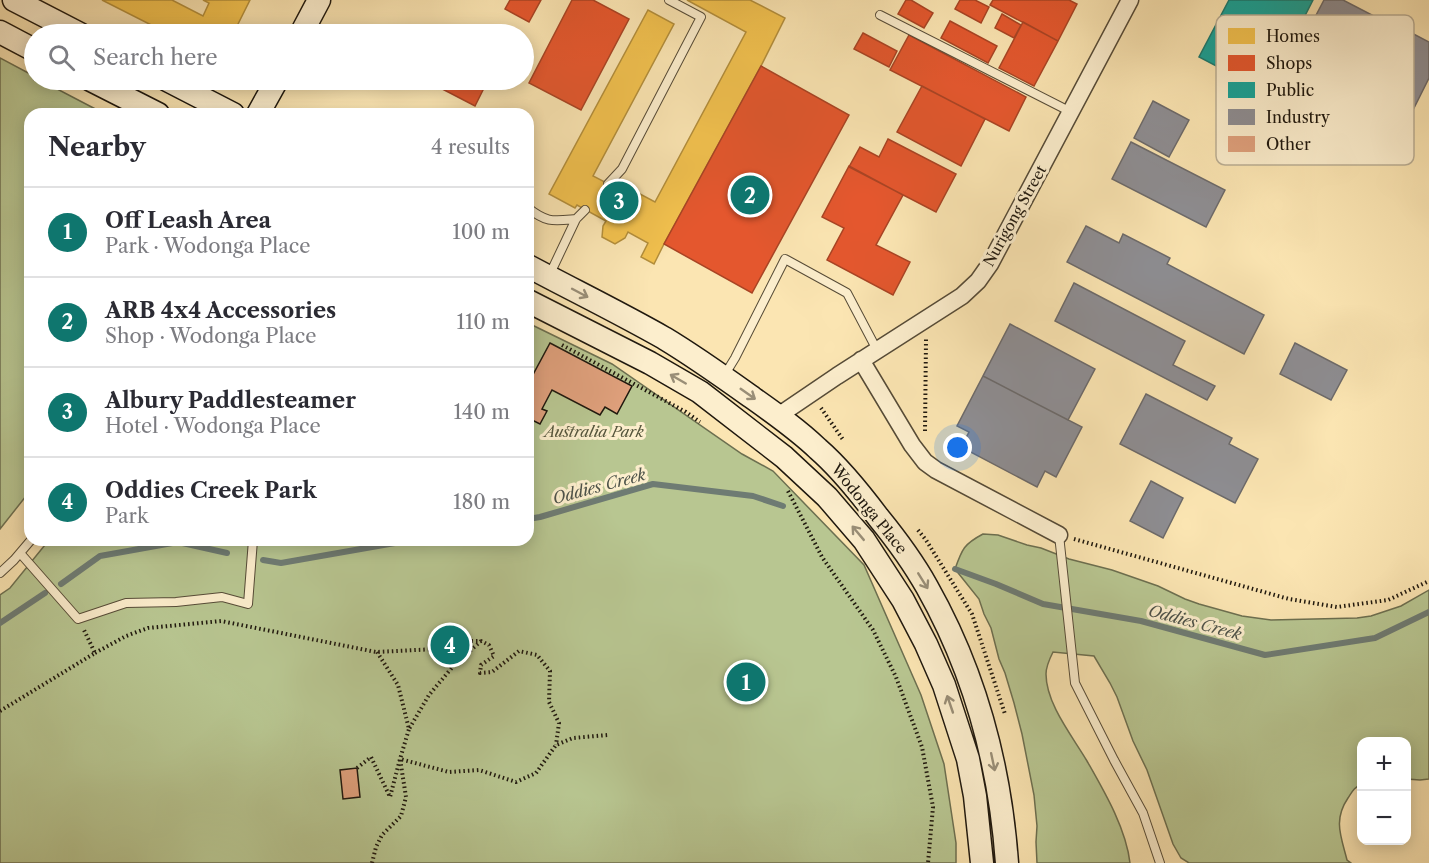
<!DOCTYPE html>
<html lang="en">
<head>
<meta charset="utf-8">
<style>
	:root { --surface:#fff; --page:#f7f7f7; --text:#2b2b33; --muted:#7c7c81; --line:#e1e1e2; --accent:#0f766e }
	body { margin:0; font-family:"Libre Caslon Text",serif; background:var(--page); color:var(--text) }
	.controls { position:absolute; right:18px; bottom:18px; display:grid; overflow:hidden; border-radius:12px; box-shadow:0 3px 15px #0003 }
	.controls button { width:54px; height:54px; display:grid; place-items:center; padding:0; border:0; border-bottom:2px solid var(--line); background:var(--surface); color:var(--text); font:30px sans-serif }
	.you { position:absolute; left:958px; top:448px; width:21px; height:21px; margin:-15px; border:4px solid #fff; border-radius:50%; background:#1a73e8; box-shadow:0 0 0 9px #1a73e833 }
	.badge { display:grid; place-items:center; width:39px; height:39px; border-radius:50%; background:var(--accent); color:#fff; font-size:20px; font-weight:700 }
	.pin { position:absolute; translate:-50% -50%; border:3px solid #fff; box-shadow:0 2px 6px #0006 }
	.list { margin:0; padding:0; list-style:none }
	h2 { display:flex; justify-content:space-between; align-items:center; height:78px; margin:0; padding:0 24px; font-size:26px }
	h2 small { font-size:20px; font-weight:400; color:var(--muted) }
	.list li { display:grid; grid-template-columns:39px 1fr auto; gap:18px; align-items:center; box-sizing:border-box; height:90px; padding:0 24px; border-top:2px solid var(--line) }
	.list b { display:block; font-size:22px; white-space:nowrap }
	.list p { margin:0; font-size:20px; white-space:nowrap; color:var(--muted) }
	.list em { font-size:20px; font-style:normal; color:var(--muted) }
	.icon { flex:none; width:33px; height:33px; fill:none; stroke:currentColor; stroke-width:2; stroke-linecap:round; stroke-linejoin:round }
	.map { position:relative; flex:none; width:1429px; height:863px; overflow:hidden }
	.search { position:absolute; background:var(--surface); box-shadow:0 3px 15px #0003; left:24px; top:24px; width:510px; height:66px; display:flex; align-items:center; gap:15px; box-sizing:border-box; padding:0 21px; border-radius:33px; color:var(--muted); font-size:22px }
	.panel { position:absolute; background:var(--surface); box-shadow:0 3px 15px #0003; left:24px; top:108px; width:510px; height:438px; border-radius:18px }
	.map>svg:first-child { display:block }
</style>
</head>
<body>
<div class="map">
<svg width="1429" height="863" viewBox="0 0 1429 863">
	<rect width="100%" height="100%" fill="#fbe5b2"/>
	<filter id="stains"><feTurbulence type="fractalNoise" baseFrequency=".00333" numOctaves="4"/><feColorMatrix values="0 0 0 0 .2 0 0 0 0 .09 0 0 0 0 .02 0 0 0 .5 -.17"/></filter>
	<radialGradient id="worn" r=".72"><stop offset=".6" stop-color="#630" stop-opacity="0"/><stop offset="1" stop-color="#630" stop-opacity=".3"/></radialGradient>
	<!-- green -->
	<path fill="#b8c691" stroke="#6c6f50" stroke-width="1.5" d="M0,58L34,76V80H40L105,114H30V491L0,529Z
		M528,323L612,364L742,454L773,471L864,565L921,695L944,764L956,843V863H0V595L10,588L49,540H528Z
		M983,534L998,535L1027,545L1041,548L1069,559L1112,570L1158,586L1185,599L1199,604L1242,616L1271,620L1357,618L1371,616L1401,606L1429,590V779L1420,780L1407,779L1406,742H1362L1361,785C1354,787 1352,792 1348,798C1333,820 1341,836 1347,860L1351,863H1189L1181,858L1173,844L1147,770L1133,741L1117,697L1110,683L1094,656L1053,652C1050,658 1046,667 1046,674C1046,704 1073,737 1087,761C1104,791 1126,828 1130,863H1037L1036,842L1037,826L1034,795L1022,734L1014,703L1005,673L999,659L991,628L984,614L979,599L955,569C962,549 964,544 983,534Z"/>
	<!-- homes -->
	<path fill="#f2c14e" stroke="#b38e3b" stroke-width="1.5" d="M102,0H172L203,16L209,3L203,0H250L233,34H169Z
		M687,0H750L785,18L761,66L664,244L654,264L641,257L648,243L628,232L625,238L615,244L602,237L603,226L606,221L577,205L575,208L549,194L648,10L674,24L593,176L622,191L625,186L655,202L746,32Z"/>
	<!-- shops -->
	<path fill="#e4572e" stroke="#a94424" stroke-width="1.5" d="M510,0H541L529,22L505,9Z
		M572,0H593L629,19L581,110L529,83Z
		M906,0H911L933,13L924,28L898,14Z
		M960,0H975L989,7L981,23L955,9Z
		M993,0H1069L1077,4L1058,41L990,5Z
		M1002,14L1021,25L1014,38L995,28Z
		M950,21L997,46L988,63L941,38Z
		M1023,22L1058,41L1034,86L999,68Z
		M863,33L897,51L889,67L854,49Z
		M909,35L1026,97L1009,131L890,70Z
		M761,66L849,115L752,293L664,244Z
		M425,80H488L475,106Z
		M922,86L985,119L961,166L897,132Z
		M888,139L956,174L936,212L849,167L860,147L879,157Z
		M849,166L903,195L876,245L910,262L893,295L827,260L844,228L822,217Z"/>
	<!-- public -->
	<path fill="#17a398" stroke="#19796f" stroke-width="1.5" d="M1229,0H1313L1266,92L1199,57Z"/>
	<!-- industry -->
	<path fill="#8d8d92" stroke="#6c6a6a" stroke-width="1.5" d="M1324,0H1343L1374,16L1317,127L1270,103Z
		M1404,29L1429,42V78L1410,116L1369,95Z
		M1153,101L1189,120L1169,157L1134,138Z
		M1131,142L1225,190L1206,227L1112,179Z
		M1086,226L1119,243L1123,234L1170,258L1167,264L1264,315L1244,354L1067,262Z
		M1074,283L1185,341L1173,365L1215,386L1207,400L1055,321Z
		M1010,324L1095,369L1068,420L983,376Z
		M1295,343L1347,370L1331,400L1280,374Z
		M983,376L1082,427L1056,477L1045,471L1037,487L961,447L969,432L957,426Z
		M1146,394L1232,438L1229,444L1258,459L1235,503L1120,444Z
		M1151,481L1183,498L1163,538L1130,521Z"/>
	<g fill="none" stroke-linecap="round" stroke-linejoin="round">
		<!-- stream -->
		<path stroke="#6e7b73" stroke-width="6" d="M528,519L540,517L653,484L753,496L783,506
			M263,560L281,563L412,540
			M955,569L996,584L1043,604L1141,621L1265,655L1375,638L1429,612
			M61,584L100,556L178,542L227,553
			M0,623L45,593"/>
	</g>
	<!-- building -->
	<path fill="#dfa07c" stroke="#1f180e" stroke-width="1.5" d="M550,343L632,386L617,414L605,407L600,415L552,390L542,409L547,411L540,424L528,418V384Z
		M357,768L360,797L343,799L340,770Z"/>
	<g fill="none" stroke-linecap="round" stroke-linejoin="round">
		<defs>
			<path id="lane" d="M880,15L1071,112
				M309,24L330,34
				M608,184L622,169L701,17L669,0
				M528,208C547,223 553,221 576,219
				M549,276L576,219L585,210
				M724,376L735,358L785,259L847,293L877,350
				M1059,535L1075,683L1114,760L1143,813L1160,863
				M20,553L78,619L126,603L176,602L222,597L248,604L253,540
				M0,573L14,560L31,540"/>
			<path id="street" d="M861,360L912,445L925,462L936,470L1059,535
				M778,416L837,376L962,296L978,281L990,264L1130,0"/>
			<path id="secondary" d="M14,0L80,34
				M0,32L34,50
				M301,34L319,0
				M91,80L158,114
				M167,80L233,114
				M258,114L277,80
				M528,266C573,290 620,313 664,338C694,356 722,376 750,396C774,413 797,429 818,449C841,469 860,493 878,517C896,539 913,562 927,587C975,672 1000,766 1007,863
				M528,301L650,363L700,392L784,457L827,497L864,540L903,600L926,644L944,685L968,759L975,796L982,863"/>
		</defs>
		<!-- lane casing -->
		<use href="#lane" stroke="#564b37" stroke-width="10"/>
		<!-- street casing -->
		<use href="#street" stroke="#564b37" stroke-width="19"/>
		<!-- secondary casing -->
		<use href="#secondary" stroke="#1f180e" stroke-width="25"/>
		<!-- path -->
		<path stroke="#1f180e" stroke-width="4" stroke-dasharray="1.5 3" stroke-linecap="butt" d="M562,345L686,412L700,422
			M821,408L844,441
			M925,431L926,339
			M788,491L822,557L873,630L896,677L922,747L933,807L928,863
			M918,530L926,540L972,614L1005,714
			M1074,539L1289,599L1337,607L1388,600L1429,581
			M377,652L398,685L409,729L429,695L455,664L481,641
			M95,653L126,636L148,628L221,621L376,652L437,649L461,641H481L489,645L494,656L481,665L480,673L492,672L519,651L537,655L550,671L549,702L559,723L556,745
			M0,711L95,653L84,630
			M357,768L371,757L390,797L400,759L449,772L479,770L516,782L536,773L556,745L573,738L608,735
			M372,863L376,847L382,835L401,816L406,797L400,759L409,729"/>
		<!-- lane -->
		<use href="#lane" stroke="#fceecd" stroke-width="8"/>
		<!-- street -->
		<use href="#street" stroke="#fceecd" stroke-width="16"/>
		<!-- secondary -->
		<use href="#secondary" stroke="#fceecd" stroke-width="22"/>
	</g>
	<!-- one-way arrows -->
	<defs><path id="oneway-shaft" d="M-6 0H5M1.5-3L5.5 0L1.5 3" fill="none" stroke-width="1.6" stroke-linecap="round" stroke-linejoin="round" transform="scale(1.5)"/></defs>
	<g stroke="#998e77">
		<use href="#oneway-shaft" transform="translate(580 293) rotate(28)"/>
		<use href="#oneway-shaft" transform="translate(678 379) rotate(-150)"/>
		<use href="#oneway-shaft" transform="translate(748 394) rotate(35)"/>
		<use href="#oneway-shaft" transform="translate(858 533) rotate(-130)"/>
		<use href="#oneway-shaft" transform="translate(923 581) rotate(58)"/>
		<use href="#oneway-shaft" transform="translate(950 704) rotate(-109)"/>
		<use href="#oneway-shaft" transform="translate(993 762) rotate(78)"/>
	</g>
	<g text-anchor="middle" stroke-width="6" stroke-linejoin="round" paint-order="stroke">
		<!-- street labels -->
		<g font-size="15" fill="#1f180e" stroke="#fceecd">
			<text transform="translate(1015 216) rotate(-61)" y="5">Nurigong Street</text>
			<text transform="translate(869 509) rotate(51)" y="5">Wodonga Place</text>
		</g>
		<!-- park labels -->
		<g font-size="15" font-style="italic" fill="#55553c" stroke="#fceecd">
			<text x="594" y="437">Australia Park</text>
		</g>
		<!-- water labels -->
		<g font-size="16" font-style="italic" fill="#4d5249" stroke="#fceecd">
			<text transform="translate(599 486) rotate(-15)" y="6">Oddies Creek</text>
			<text transform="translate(1195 622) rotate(15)" y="6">Oddies Creek</text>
		</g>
	</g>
	<!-- legend -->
	<rect x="1216" y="15" width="198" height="150" rx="9" fill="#fceecd" stroke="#baae94" stroke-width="1.5"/>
	<rect x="1228" y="28" width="27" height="16" fill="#f2c14e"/>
	<rect x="1228" y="55" width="27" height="16" fill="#e4572e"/>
	<rect x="1228" y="82" width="27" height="16" fill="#17a398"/>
	<rect x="1228" y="109" width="27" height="16" fill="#8d8d92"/>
	<rect x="1228" y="136" width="27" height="16" fill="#dfa07c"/>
	<g font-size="16" fill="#1f180e">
		<text x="1266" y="42">Homes</text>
		<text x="1266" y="69">Shops</text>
		<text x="1266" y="96">Public</text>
		<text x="1266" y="123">Industry</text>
		<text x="1266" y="150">Other</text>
	</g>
	<rect width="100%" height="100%" filter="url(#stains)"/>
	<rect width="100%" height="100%" fill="url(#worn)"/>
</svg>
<div class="controls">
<button>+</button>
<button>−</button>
</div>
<div class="you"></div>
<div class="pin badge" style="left:746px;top:682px">1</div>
<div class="pin badge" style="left:750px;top:195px">2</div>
<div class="pin badge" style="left:619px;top:201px">3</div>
<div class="pin badge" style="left:450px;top:645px">4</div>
<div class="search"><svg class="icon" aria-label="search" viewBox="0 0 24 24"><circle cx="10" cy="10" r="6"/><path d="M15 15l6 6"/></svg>Search here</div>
<section class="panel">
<h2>Nearby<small>4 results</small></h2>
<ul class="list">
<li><span class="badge">1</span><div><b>Off Leash Area</b><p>Park · Wodonga Place</p></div><em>100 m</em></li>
<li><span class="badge">2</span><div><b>ARB 4x4 Accessories</b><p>Shop · Wodonga Place</p></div><em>110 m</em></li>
<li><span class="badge">3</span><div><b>Albury Paddlesteamer</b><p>Hotel · Wodonga Place</p></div><em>140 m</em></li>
<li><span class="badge">4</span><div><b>Oddies Creek Park</b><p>Park</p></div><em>180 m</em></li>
</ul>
</section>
</div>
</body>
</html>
